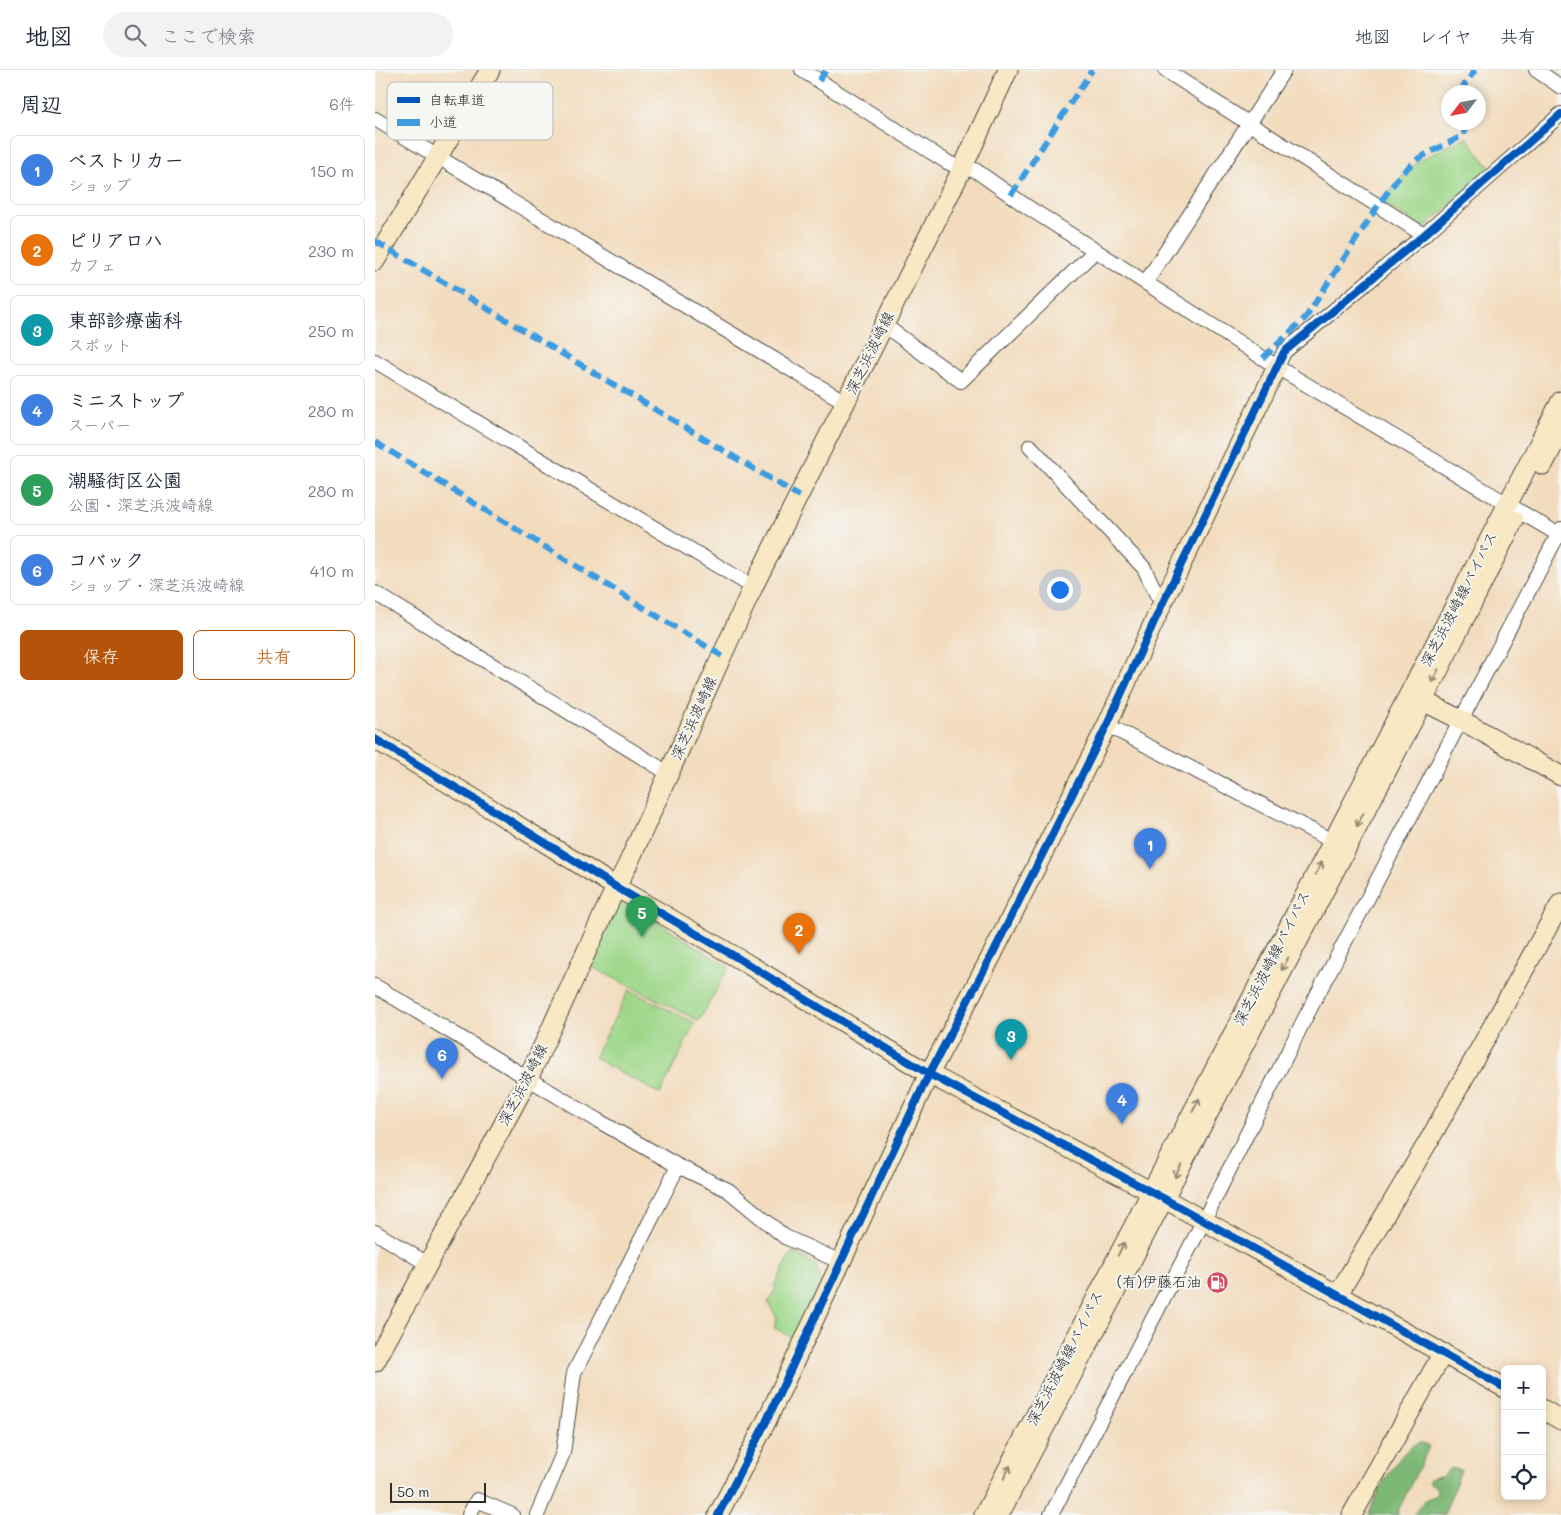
<!DOCTYPE html>
<html lang="ja">
<head>
<meta charset="utf-8">
<style>
	:root { --surface:#fff; --page:#f2f2f3; --text:#1f2937; --muted:#747a83; --line:#e0e1e3; --accent:#b45309 }
	body { margin:0; font-family:Mali,"Klee One",sans-serif; background:var(--page); color:var(--text) }
	.controls { position:absolute; right:15px; bottom:15px; display:grid; overflow:hidden; border-radius:8px; box-shadow:0 2px 8px #0003 }
	.controls button { width:45px; height:45px; display:grid; place-items:center; padding:0; border:0; border-bottom:1px solid var(--line); background:var(--surface); color:var(--text); font:25px sans-serif }
	.compass { position:absolute; left:1066px; top:15px; width:45px; height:45px; border-radius:50%; background:var(--surface); box-shadow:0 2px 8px #0003; rotate:238deg }
	.scale { position:absolute; left:15px; bottom:12px; width:96px; box-sizing:border-box; padding-left:5px; border:2px solid #2b2b2b; border-top:0; font-size:14px; line-height:18px; white-space:nowrap; color:#2b2b2b; -webkit-text-stroke:4px #f6f6f2; paint-order:stroke }
	.you { position:absolute; left:684px; top:519px; width:18px; height:18px; margin:-12px; border:4px solid #fff; border-radius:50%; background:#1a73e8; box-shadow:0 0 0 8px #1a73e833 }
	.badge { display:grid; place-items:center; width:32px; height:32px; border-radius:50%; background:var(--accent); color:#fff; font-size:16px; font-weight:700 }
	.pin { position:absolute; translate:-50% -41px; filter:drop-shadow(0 1px 2px #0008) }
	.pin::after { content:''; position:absolute; top:26px; width:18px; height:15px; background:inherit; clip-path:polygon(0 0,100% 0,50% 100%) }
	.list { margin:0; padding:0; list-style:none }
	h2 { display:flex; justify-content:space-between; align-items:center; height:65px; margin:0; padding:0 20px; font-size:21px }
	h2 small { font-size:16px; font-weight:400; color:var(--muted) }
	.list li { display:grid; grid-template-columns:32px 1fr auto; gap:15px; align-items:center; box-sizing:border-box; height:70px; margin:0 10px 10px; padding:0 10px; border:1px solid var(--line); border-radius:8px }
	.list b { display:block; font-size:19px; white-space:nowrap }
	.list p { margin:0; font-size:16px; white-space:nowrap; color:var(--muted) }
	.list em { font-size:16px; font-style:normal; color:var(--muted) }
	.actions { display:flex; gap:10px; padding:15px 20px }
	.actions a { flex:1; padding:11px 0; border:1px solid var(--accent); border-radius:8px; text-align:center; font-size:18px; color:var(--accent) }
	.actions .main { background:var(--accent); color:#fff }
	.icon { flex:none; width:28px; height:28px; fill:none; stroke:currentColor; stroke-width:2; stroke-linecap:round; stroke-linejoin:round }
	.map { position:relative; flex:none; width:1186px; height:1445px; overflow:hidden }
	header { display:flex; align-items:center; gap:30px; box-sizing:border-box; height:70px; padding:0 25px; background:var(--surface); border-bottom:1px solid var(--line) }
	header strong { font-size:24px }
	nav { display:flex; gap:28px; margin-inline-start:auto; font-size:18px }
	.search { width:350px; height:45px; background:var(--page); display:flex; align-items:center; gap:12px; box-sizing:border-box; padding:0 18px; border-radius:28px; color:var(--muted); font-size:19px }
	main { display:flex }
	aside { flex:1; background:var(--surface) }
	.map>svg:first-child { display:block }
</style>
</head>
<body>
<header>
<strong>地図</strong>
<div class="search"><svg class="icon" aria-label="search" viewBox="0 0 24 24"><circle cx="10" cy="10" r="6"/><path d="M15 15l6 6"/></svg>ここで検索</div>
<nav><a>地図</a><a>レイヤ</a><a>共有</a></nav>
</header>
<main>
<aside>
<h2>周辺<small>6件</small></h2>
<ul class="list">
<li><span class="badge" style="background:#3f7fe0">1</span><div><b>ベストリカー</b><p>ショップ</p></div><em>150 m</em></li>
<li><span class="badge" style="background:#e8710a">2</span><div><b>ピリアロハ</b><p>カフェ</p></div><em>230 m</em></li>
<li><span class="badge" style="background:#0f9aa8">3</span><div><b>東部診療歯科</b><p>スポット</p></div><em>250 m</em></li>
<li><span class="badge" style="background:#3f7fe0">4</span><div><b>ミニストップ</b><p>スーパー</p></div><em>280 m</em></li>
<li><span class="badge" style="background:#2e9e5b">5</span><div><b>潮騒街区公園</b><p>公園 · 深芝浜波崎線</p></div><em>280 m</em></li>
<li><span class="badge" style="background:#3f7fe0">6</span><div><b>コバック</b><p>ショップ · 深芝浜波崎線</p></div><em>410 m</em></li>
</ul>
<div class="actions"><a class="main">保存</a><a>共有</a></div>
</aside>
<div class="map">
<svg width="1186" height="1445" viewBox="0 0 1186 1445">
	<rect width="100%" height="100%" fill="#f6f6f2"/>
	<filter id="ink" filterUnits="userSpaceOnUse"><feTurbulence type="fractalNoise" baseFrequency=".02" numOctaves="2"/><feDisplacementMap in="SourceGraphic" scale="10" xChannelSelector="R" yChannelSelector="G"/><feConvolveMatrix kernelMatrix="1 2 1 2 8 2 1 2 1" color-interpolation-filters="sRGB"/></filter>
	<filter id="wash" filterUnits="userSpaceOnUse"><feTurbulence type="fractalNoise" baseFrequency=".0096" numOctaves="4" result="noise"/><feDisplacementMap in="SourceGraphic" scale="20" xChannelSelector="R" yChannelSelector="G"/><feGaussianBlur stdDeviation="1.12" result="paint"/><feColorMatrix in="noise" values="0 0 0 0 0 0 0 0 0 0 0 0 0 0 0 0 0 1.4 0 .05"/><feComposite in="paint" operator="in"/></filter>
	<g filter="url(#wash)">
		<rect width="100%" height="100%" fill="#f2dcbd"/>
		<!-- green -->
		<path fill="#9ed78a" stroke="#64815a" d="M1091,67L1116,99L1049,158L1006,133L1030,103L1045,90Z
			M251,832L354,897L324,951L215,896L241,838Z
			M254,920L320,953L285,1024L219,988Z
			M418,1181L441,1195L446,1214L418,1268L399,1258L402,1248L393,1232L401,1218L399,1216Z"/>
		<!-- forest -->
		<path fill="#7eb876" stroke="#547250" d="M1046,1372L1054,1377L1022,1443L1024,1445H994C1000,1425 1019,1390 1036,1377C1038,1375 1043,1373 1046,1372Z
			M1075,1398L1086,1400L1069,1445H1038L1051,1429L1060,1426L1062,1420L1060,1416L1053,1412L1056,1408L1069,1405Z"/>
	</g>
	<g filter="url(#ink)">
		<g fill="none" stroke-linecap="round" stroke-linejoin="round">
			<defs>
				<path id="street" d="M427,0L572,92L587,99L600,100L651,136L902,297L1186,466
					M790,0L1049,165
					M1161,0L1186,17
					M0,49L470,332
					M771,212L909,0
					M509,255L586,311L721,180
					M0,291L378,517
					M902,297L909,282L1049,165L1186,44
					M655,376L769,498L782,525L789,530
					M0,523L293,703
					M732,655L965,775
					M0,916L222,1050L303,1096L353,1120L410,1167L466,1192
					M0,1162L54,1195
					M94,1445L102,1430L137,1445
					M162,1445L188,1383L199,1303L303,1096
					M676,1445L828,1152L929,950L1186,459"/>
				<path id="secondary" d="M0,191L115,0
					M1168,395L1186,360
					M1048,631L1086,650L1186,706
					M0,669L113,737L241,817L361,887L554,1004L788,1128L1130,1318
					M962,1226L1056,1067L1186,833
					M0,1292L153,1009L241,817L252,796L378,517L587,99L633,0
					M1167,1339L1186,1350
					M343,1445L391,1352L554,1004L617,885L732,655L789,530L902,297
					M609,1445L1186,331
					M624,1445L1048,631L1139,450
					M977,1445L1068,1283"/>
			</defs>
			<!-- street casing -->
			<use href="#street" stroke="#494641" stroke-width="16"/>
			<!-- secondary casing -->
			<use href="#secondary" stroke="#494641" stroke-width="21"/>
			<!-- street -->
			<use href="#street" stroke="#fff" stroke-width="14"/>
			<!-- secondary -->
			<use href="#secondary" stroke="#f8e8c3" stroke-width="19"/>
			<!-- quiet -->
			<path stroke="#3d9ce1" stroke-width="6" stroke-dasharray="12 6" stroke-linecap="butt" d="M444,11L451,0
				M1092,22L1088,17L1100,0
				M636,125L717,0
				M0,171L424,426
				M888,288L931,247L1006,131L1027,103L1044,88L1089,65L1090,52
				M0,372L347,586"/>
			<defs>
				<path id="cycleway" d="M0,669L113,737L241,817L361,887L554,1004L788,1128L1130,1318
					M343,1445L391,1352L554,1004L617,885L732,655L789,530L909,282L1049,165L1186,44"/>
			</defs>
			<!-- cycleway casing -->
			<use href="#cycleway" stroke="#f6f6f2" stroke-width="11"/>
			<!-- cycleway -->
			<use href="#cycleway" stroke="#0057b8" stroke-width="8"/>
		</g>
		<!-- one-way arrows -->
		<defs><path id="oneway-shaft" d="M-6 0H5M1.5-3L5.5 0L1.5 3" fill="none" stroke-width="1.6" stroke-linecap="round" stroke-linejoin="round" transform="scale(1.25)"/></defs>
		<g stroke="#928a77">
			<use href="#oneway-shaft" transform="translate(1060 606) rotate(117)"/>
			<use href="#oneway-shaft" transform="translate(985 750) rotate(117)"/>
			<use href="#oneway-shaft" transform="translate(944 798) rotate(-63)"/>
			<use href="#oneway-shaft" transform="translate(910 894) rotate(117)"/>
			<use href="#oneway-shaft" transform="translate(821 1035) rotate(-63)"/>
			<use href="#oneway-shaft" transform="translate(803 1101) rotate(117)"/>
			<use href="#oneway-shaft" transform="translate(746 1179) rotate(-63)"/>
			<use href="#oneway-shaft" transform="translate(632 1402) rotate(-63)"/>
		</g>
	</g>
	<!-- icons -->
	<defs>
		<symbol id="fuel-disc" viewBox="-11 -11 22 22"><circle r="9.5" fill="#d1495b" stroke="#f6f6f2"/><path d="M-5.5-6h7V0h2V4h1.3V-2.5L3-4.5l.8-.8L6-3V5H2.5V1h-1V6h-7ZM-4.2-4.7v3.2H.2V-4.7Z" fill="#fff"/></symbol>
	</defs>
	<g fill-rule="evenodd">
		<use href="#fuel-disc" x="830" y="1200" width="25" height="25"/>
	</g>
	<g text-anchor="middle" stroke-width="4" stroke-linejoin="round" paint-order="stroke">
		<!-- street labels -->
		<g font-size="15" fill="#2b2b2b" stroke="#f6f6f2">
			<text transform="translate(495 283) rotate(-64)" y="5">深芝浜波崎線</text>
			<text transform="translate(1084 529) rotate(-63)" y="5">深芝浜波崎線バイパス</text>
			<text transform="translate(319 648) rotate(-66)" y="5">深芝浜波崎線</text>
			<text transform="translate(897 888) rotate(-63)" y="5">深芝浜波崎線バイパス</text>
			<text transform="translate(148 1015) rotate(-63)" y="5">深芝浜波崎線</text>
			<text transform="translate(690 1288) rotate(-63)" y="5">深芝浜波崎線バイパス</text>
		</g>
		<!-- poi labels -->
		<g font-size="15" fill="#2b2b2b" stroke="#f6f6f2" text-anchor="end">
			<text x="827" y="1217">(有)伊藤石油</text>
		</g>
	</g>
	<!-- legend -->
	<rect x="12" y="12" width="166" height="58" rx="8" fill="#f6f6f2" stroke="#b9b9b6" stroke-width="1"/>
	<rect x="22" y="27" width="23" height="6" fill="#0057b8"/>
	<rect x="22" y="49" width="23" height="7" fill="#3d9ce1"/>
	<g font-size="14" fill="#2b2b2b">
		<text x="54" y="35">自転車道</text>
		<text x="54" y="57">小道</text>
	</g>
</svg>
<div class="controls">
<button>+</button>
<button>−</button>
<button><svg class="icon" aria-label="locate" viewBox="0 0 24 24"><circle cx="12" cy="12" r="6"/><path d="M12 2v4M12 18v4M2 12h4M18 12h4"/></svg></button>
</div>
<svg class="compass" viewBox="-18 -18 36 36"><path d="M0-13l5 13h-10z" fill="#e53935"/><path d="M0 13l5-13h-10z" fill="#747a83"/></svg>
<div class="scale">50 m</div>
<div class="you"></div>
<div class="pin badge" style="left:775px;top:799px;background:#3f7fe0">1</div>
<div class="pin badge" style="left:424px;top:884px;background:#e8710a">2</div>
<div class="pin badge" style="left:636px;top:990px;background:#0f9aa8">3</div>
<div class="pin badge" style="left:747px;top:1054px;background:#3f7fe0">4</div>
<div class="pin badge" style="left:267px;top:867px;background:#2e9e5b">5</div>
<div class="pin badge" style="left:67px;top:1009px;background:#3f7fe0">6</div>
</div>
</main>
</body>
</html>
